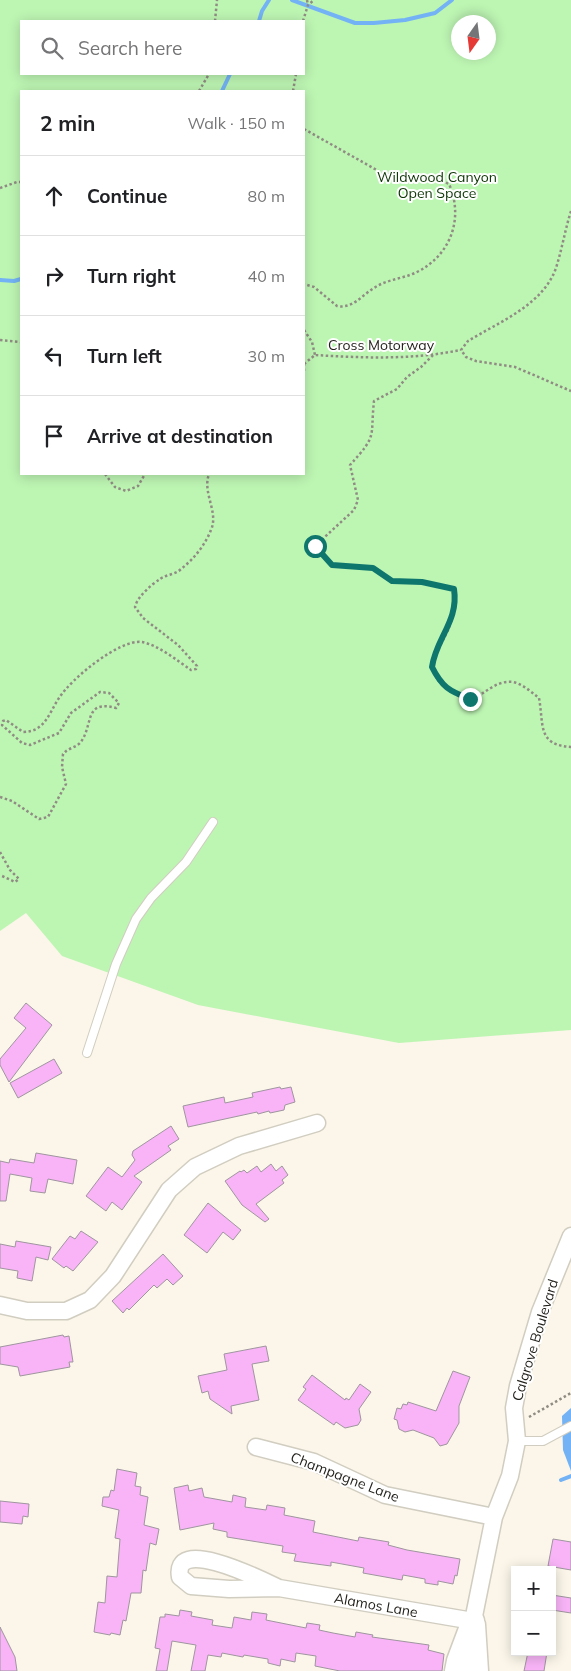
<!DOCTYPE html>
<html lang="en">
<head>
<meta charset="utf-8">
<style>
	:root { --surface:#fff; --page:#f2f2f2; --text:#202124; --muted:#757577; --line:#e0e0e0 }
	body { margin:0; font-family:Mulish,sans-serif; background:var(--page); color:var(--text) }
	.controls { position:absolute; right:15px; bottom:15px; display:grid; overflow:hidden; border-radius:0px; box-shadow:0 2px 12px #0003 }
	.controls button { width:45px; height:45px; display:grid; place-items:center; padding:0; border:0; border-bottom:1px solid var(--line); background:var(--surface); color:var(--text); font:25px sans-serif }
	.compass { position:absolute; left:451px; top:15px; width:45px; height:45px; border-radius:50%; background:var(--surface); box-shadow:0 2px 12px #0003; rotate:194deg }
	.stop { position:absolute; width:15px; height:15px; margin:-11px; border:4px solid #0f766e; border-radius:50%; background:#fff }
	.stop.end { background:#0f766e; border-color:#fff; box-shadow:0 1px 5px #0008 }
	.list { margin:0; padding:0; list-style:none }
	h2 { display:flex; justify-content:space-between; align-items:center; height:65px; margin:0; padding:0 20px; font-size:21px }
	h2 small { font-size:16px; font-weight:400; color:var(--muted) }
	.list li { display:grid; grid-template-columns:32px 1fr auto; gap:15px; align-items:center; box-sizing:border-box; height:80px; padding:0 20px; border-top:1px solid var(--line) }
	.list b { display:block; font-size:19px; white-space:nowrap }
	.list em { font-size:16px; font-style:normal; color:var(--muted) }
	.icon { flex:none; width:28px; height:28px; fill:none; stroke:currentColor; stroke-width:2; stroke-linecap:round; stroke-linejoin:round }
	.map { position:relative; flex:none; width:571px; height:1671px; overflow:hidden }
	.search { position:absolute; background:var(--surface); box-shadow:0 2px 12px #0003; left:20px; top:20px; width:285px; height:55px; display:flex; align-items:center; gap:12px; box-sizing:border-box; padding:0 18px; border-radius:0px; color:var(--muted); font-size:19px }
	.panel { position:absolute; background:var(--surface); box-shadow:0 2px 12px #0003; left:20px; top:90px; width:285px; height:385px; border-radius:0px }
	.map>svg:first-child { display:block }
</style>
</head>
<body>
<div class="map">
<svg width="571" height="1671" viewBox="0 0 571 1671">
	<rect width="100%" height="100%" fill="#fbf6e9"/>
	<!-- green -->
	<path fill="#bdf5b3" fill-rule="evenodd" d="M0,0H571V1030L399,1043L198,1005L62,956L26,913L0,931ZM21,21H304V74H21ZM458,22H488V52H458ZM21,91H304V474H21Z"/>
	<!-- water -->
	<path fill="#73b3f5" d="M571,1408V1471L563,1450L562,1416Z"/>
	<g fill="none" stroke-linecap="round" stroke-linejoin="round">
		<!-- stream -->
		<path stroke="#73b3f5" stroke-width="4" d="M292,0L355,23H374L405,20L435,13L452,0
			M259,21L262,11L269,0
			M222,91L230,74
			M0,280L14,281L21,279
			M561,1480L571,1476"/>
	</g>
	<!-- building -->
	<path fill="#f8b4f7" stroke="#9f959f" d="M26,1003L52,1025L9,1082L0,1065V1059L26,1028L14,1018Z
		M54,1059L62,1073L18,1098L10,1083Z
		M280,1087L281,1089L291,1087L295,1102L285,1105L284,1110L270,1113L269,1111L258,1114L257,1112L188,1127L183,1106L224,1097L225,1103L253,1097L252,1093Z
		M171,1126L179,1139L168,1146L171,1150L134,1176L142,1182L122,1210L112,1202L106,1211L86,1196L108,1167L122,1177L135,1160L132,1155L133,1151Z
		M36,1153L77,1160L73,1184L48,1179L45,1193L30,1191L32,1178L10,1174L6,1201H0V1161L9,1163L10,1159L34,1163Z
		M271,1164L276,1171L282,1166L288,1175L282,1180L284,1183L256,1204L269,1219L265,1222L242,1205L225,1181L240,1171L241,1172L244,1170L247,1173L257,1166L261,1172Z
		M208,1203L241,1230L233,1240L223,1232L207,1253L184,1235Z
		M81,1231L98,1242L73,1271L66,1266L64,1268L52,1259L70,1236L75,1239Z
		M16,1241L51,1247L48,1260L36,1257L32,1281L17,1278L18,1271L0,1268V1244L15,1247Z
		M163,1254L183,1276L173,1285L167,1279L157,1288L154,1285L129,1310L127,1308L123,1313L112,1301Z
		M63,1335L64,1337L69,1336L73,1362H69L70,1367L20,1376L18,1367L0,1364V1347Z
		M266,1346L269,1361L252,1364L259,1400L231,1406L232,1414L210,1399L208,1391L202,1393L198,1376L227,1370L224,1354Z
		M453,1371L470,1377L459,1406V1423L447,1444L440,1446L434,1438L413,1430L405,1432L399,1429L397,1420L394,1419L397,1408L401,1409L403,1404L407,1405L408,1402L436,1411Z
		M312,1375L345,1400L346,1398L349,1400L360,1384L371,1392L359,1409L361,1420L358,1425L345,1428L336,1422L334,1425L298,1400L306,1389L303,1387Z
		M117,1469L137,1473L135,1486L141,1487L140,1495L148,1497L144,1525L159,1529L156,1545L150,1543L146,1571L143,1570L141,1593H131L126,1621L123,1620L120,1635L111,1633L110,1635L94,1632L98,1602L105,1603L107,1576L117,1577L120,1539L115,1538L119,1510L102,1506L103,1497H109L111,1490L114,1491Z
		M188,1485L189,1491L202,1488L204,1497L232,1502L233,1495L246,1498L245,1507L266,1510L267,1505L285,1508L284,1515L315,1521L313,1532L358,1541L359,1537L389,1542L388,1545L407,1550L460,1559L457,1576L455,1575L453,1584L438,1581V1585L425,1583V1579L403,1575L402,1580L363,1573L364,1568L331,1562V1566L294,1561L296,1554L282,1552L283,1546L227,1537V1532L213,1529L214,1523L180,1530L174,1488Z
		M0,1501L29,1504L28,1517L23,1516L22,1524L0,1522Z
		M553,1539L571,1542V1570L548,1566Z
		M552,1595L571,1598V1613L552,1610Z
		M180,1610L192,1612L191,1616L213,1620L212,1625L232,1628L234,1617L251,1620L252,1612L267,1614L266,1620L306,1628L307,1623L320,1625L319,1630L333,1633L355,1637L356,1632L373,1635L372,1637L429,1645L428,1650L444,1654L442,1671H340L315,1666L316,1656L296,1653L295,1662L281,1659L280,1666L268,1663V1659L244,1655L243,1657L222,1653L221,1657L208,1655L205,1671H191L196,1645L172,1641L167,1671H156L160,1649L155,1648L160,1617H165V1614L179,1616Z
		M0,1627L15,1657L17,1671H0Z
		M528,1652H547L544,1671H524Z"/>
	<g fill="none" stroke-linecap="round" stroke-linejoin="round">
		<defs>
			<path id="lane" d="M87,1053L116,964L136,919L151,898L186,862L213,822
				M517,1441H543L571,1426"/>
			<path id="street" d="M0,1305L27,1311H66L90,1300L113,1276L169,1190L195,1167L239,1146L317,1123
				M256,1447L314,1462L385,1495L494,1517
				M279,1588C264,1581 172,1534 180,1577L191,1586L229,1589L279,1588L473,1621L494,1517L510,1476L517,1441L514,1408L518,1386L540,1312L571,1236"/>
			<path id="secondary" d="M474,1625L477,1671
				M456,1671L458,1661L473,1621"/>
		</defs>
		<!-- lane casing -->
		<use href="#lane" stroke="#d1cdc0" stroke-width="10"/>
		<!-- street casing -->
		<use href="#street" stroke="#d1cdc0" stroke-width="19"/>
		<!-- secondary casing -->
		<use href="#secondary" stroke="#d1cdc0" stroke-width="25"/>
		<!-- path -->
		<path stroke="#908c83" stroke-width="2.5" stroke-dasharray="2.5 2.5" stroke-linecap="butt" d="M307,0L308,5
			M215,21L217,0
			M303,21L308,5L314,0
			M199,91L209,74
			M293,91L296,74
			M304,129L382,173L397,176L433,177L449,184C464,218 451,255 417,272C403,279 387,279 374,288C362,295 353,309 337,306L314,287L304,284
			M0,188L17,182H21
			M571,211C565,230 562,249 556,268C543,305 499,322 468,341L461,350L466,357L476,361L515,367L571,391
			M304,330L312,342L315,355
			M0,340L21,342
			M433,355L421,367L407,377L397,389L374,401C370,439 378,434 350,465L358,500L354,510L315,546L332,565L373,569L392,581L422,582L454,589C457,602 453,618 448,630C439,651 421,668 446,688C480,714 485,679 513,682C523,684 531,692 539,698C544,725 537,745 571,747
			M304,364L315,355C363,358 413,360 460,350
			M304,371V363
			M105,474L115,487L126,491L138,486L145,474
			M0,797L12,801L39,819L48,817L66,784L62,767L63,754C68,748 75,748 80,743C94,726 83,699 116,708L119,703L109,693L100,692L71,713L59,733L30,745L22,743L2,725L3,721L6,720L23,732C45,732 49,713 59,698C71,679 119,639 142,642C158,645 178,661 191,670L196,669L197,666L178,645L143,618L135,607C137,597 152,584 160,579C167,574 175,575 181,569C194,559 205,545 211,530C219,512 202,493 209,474
			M0,852L10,870L19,879L15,882L0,875
			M529,1417L571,1393"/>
		<!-- lane -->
		<use href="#lane" stroke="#fff" stroke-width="8"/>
		<!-- street -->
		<use href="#street" stroke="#fff" stroke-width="16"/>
		<!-- secondary -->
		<use href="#secondary" stroke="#fff" stroke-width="22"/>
	</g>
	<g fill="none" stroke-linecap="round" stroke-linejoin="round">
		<!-- route -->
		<path stroke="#0f766e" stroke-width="6" d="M315,546L332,565L373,568L392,581L422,582L454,589C459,621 436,638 432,667C442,687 449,691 470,699"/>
	</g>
	<g text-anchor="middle" stroke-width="4" stroke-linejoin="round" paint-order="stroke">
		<!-- park labels -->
		<g font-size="14" fill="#0c3504" stroke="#fff">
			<text x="437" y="182">Wildwood Canyon<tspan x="437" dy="16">Open Space</tspan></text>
		</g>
		<!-- street labels -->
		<g font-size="14" fill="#211f1a" stroke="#fff">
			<text x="381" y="350">Cross Motorway</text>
			<text transform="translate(535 1340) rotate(-73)" y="5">Calgrove Boulevard</text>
			<text transform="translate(345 1477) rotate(21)" y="5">Champagne Lane</text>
			<text transform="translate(376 1605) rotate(10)" y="5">Alamos Lane</text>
		</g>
	</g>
</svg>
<div class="controls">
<button>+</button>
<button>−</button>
</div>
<svg class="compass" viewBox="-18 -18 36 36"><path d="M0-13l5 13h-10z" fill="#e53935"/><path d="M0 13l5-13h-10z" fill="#757577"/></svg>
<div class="stop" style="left:315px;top:546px"></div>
<div class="stop end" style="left:470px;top:699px"></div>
<div class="search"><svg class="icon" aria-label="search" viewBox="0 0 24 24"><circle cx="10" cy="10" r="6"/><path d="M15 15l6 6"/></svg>Search here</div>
<section class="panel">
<h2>2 min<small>Walk · 150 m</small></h2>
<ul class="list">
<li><svg class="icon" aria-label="ahead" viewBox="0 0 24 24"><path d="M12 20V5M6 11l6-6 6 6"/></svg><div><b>Continue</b></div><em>80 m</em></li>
<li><svg class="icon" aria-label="right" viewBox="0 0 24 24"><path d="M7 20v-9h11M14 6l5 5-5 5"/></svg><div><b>Turn right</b></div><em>40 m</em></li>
<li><svg class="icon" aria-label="left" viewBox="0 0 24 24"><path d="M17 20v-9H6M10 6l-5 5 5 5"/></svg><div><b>Turn left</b></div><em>30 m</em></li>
<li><svg class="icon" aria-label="arrive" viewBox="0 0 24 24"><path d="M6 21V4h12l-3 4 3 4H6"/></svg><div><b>Arrive at destination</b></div></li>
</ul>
</section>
</div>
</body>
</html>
